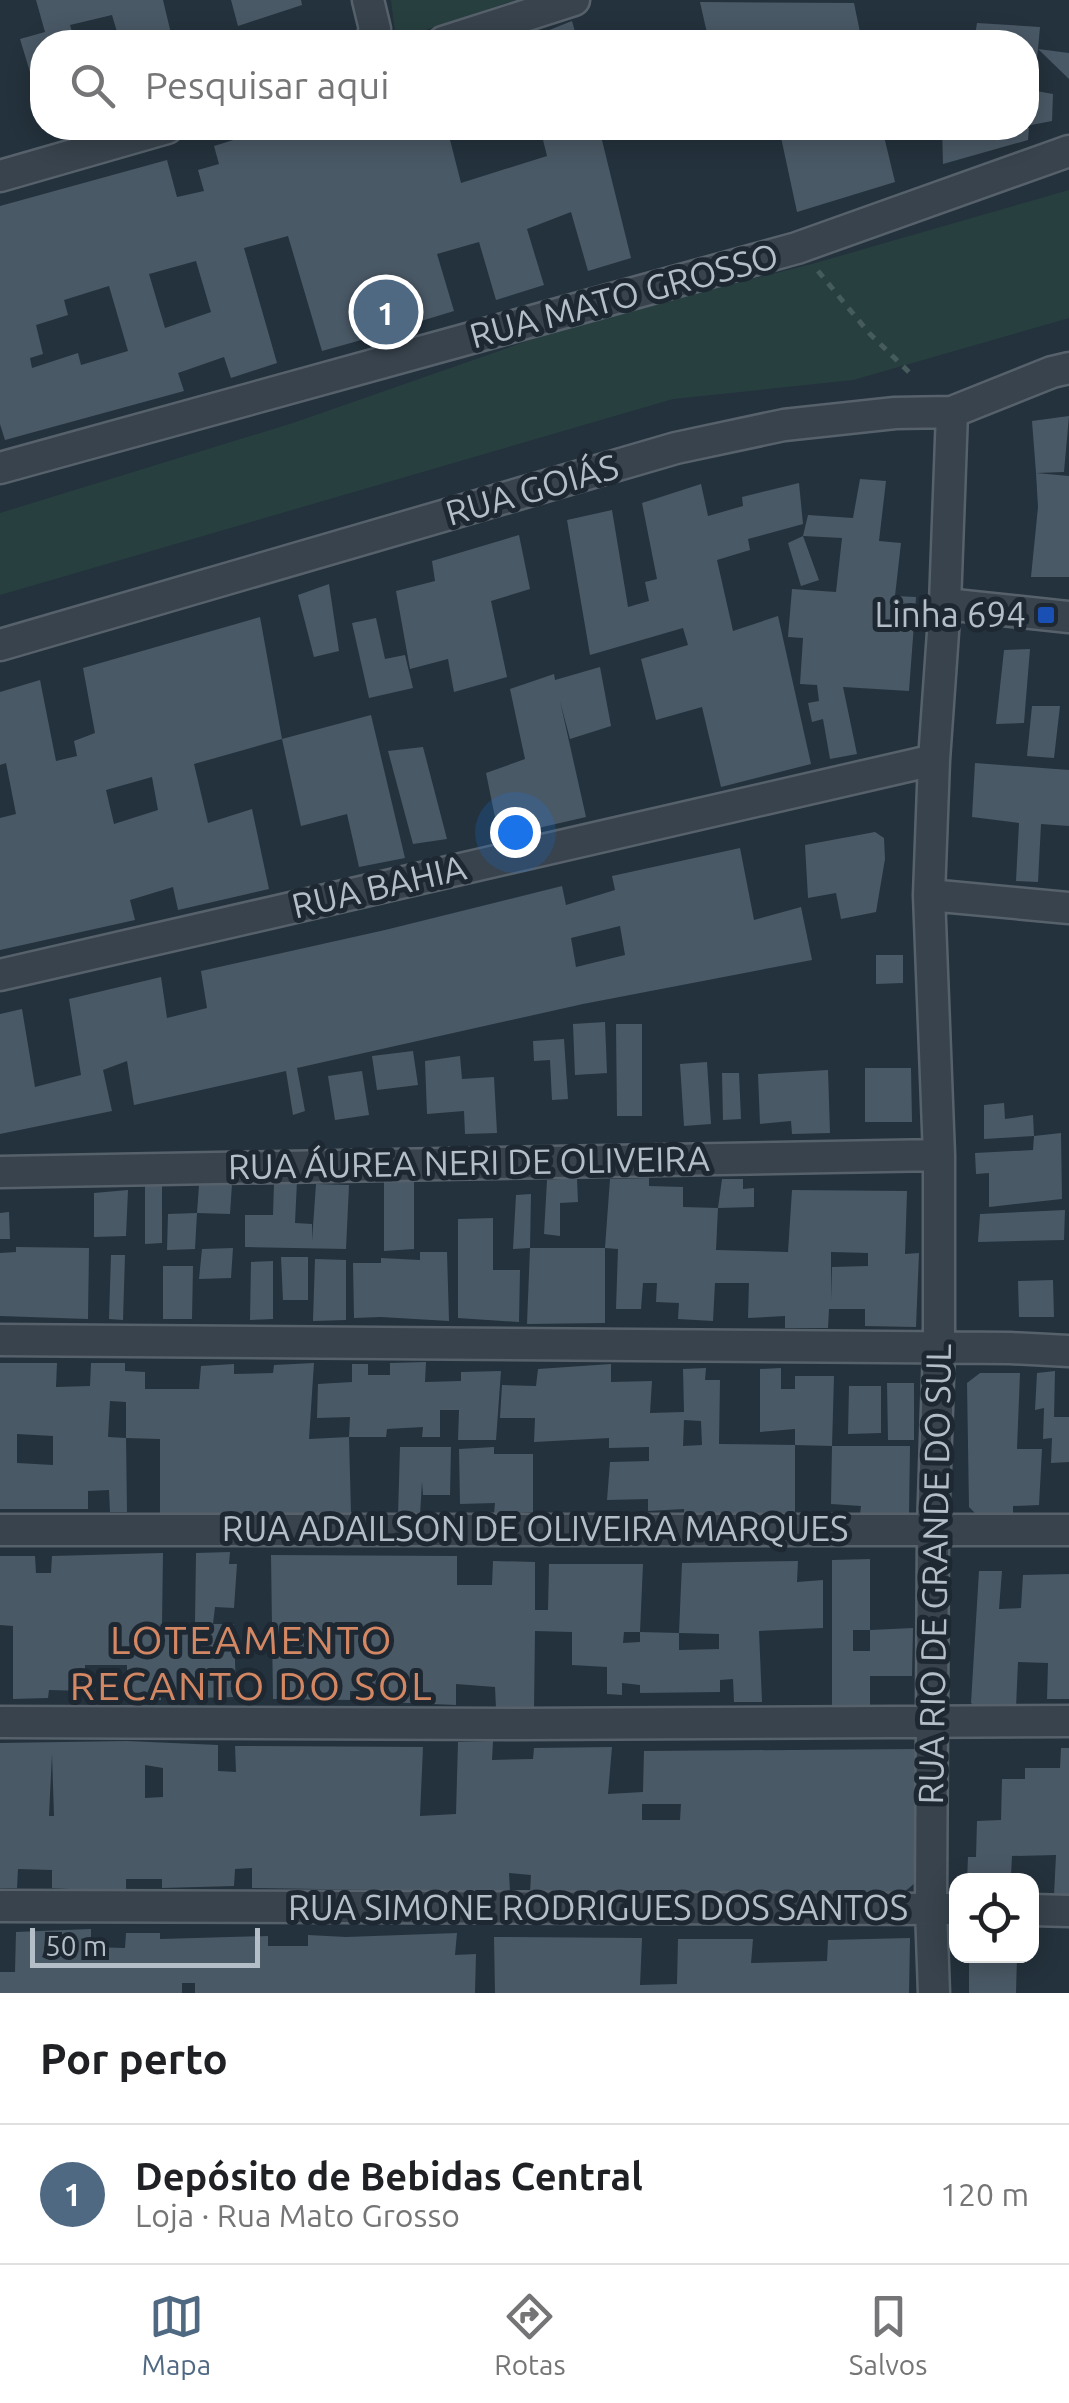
<!DOCTYPE html>
<html lang="pt">
<head>
<meta charset="utf-8">
<style>
	:root { --surface:#fff; --page:#f2f2f2; --text:#202124; --muted:#757577; --line:#e0e0e0; --accent:#506983 }
	body { margin:0; font-family:Ubuntu,sans-serif; background:var(--page); color:var(--text) }
	.controls { position:absolute; right:30px; bottom:30px; display:grid; overflow:hidden; border-radius:20px; box-shadow:0 5px 25px #0003 }
	.controls button { width:90px; height:90px; display:grid; place-items:center; padding:0; border:0; border-bottom:2px solid var(--line); background:var(--surface); color:var(--text); font:50px sans-serif }
	.scale { position:absolute; left:30px; bottom:25px; width:230px; box-sizing:border-box; padding-left:10px; border:5px solid #b3bec8; border-top:0; font-size:28px; line-height:35px; white-space:nowrap; color:#b3bec8; -webkit-text-stroke:8px #1d2832; paint-order:stroke }
	.you { position:absolute; left:515px; top:832px; width:35px; height:35px; margin:-25px; border:8px solid #fff; border-radius:50%; background:#1a73e8; box-shadow:0 0 0 15px #1a73e833 }
	.badge { display:grid; place-items:center; width:65px; height:65px; border-radius:50%; background:var(--accent); color:#fff; font-size:32px; font-weight:700 }
	.pin { position:absolute; translate:-50% -50%; border:5px solid #fff; box-shadow:0 2px 10px #0006 }
	.list { margin:0; padding:0; list-style:none }
	h2 { display:flex; justify-content:space-between; align-items:center; height:130px; margin:0; padding:0 40px; font-size:42px }
	h2 small { font-size:32px; font-weight:400; color:var(--muted) }
	.list li { display:grid; grid-template-columns:65px 1fr auto; gap:30px; align-items:center; box-sizing:border-box; height:140px; padding:0 40px; border-top:2px solid var(--line) }
	.list b { display:block; font-size:38px; white-space:nowrap }
	.list p { margin:0; font-size:32px; white-space:nowrap; color:var(--muted) }
	.list em { font-size:32px; font-style:normal; color:var(--muted) }
	.icon { flex:none; width:55px; height:55px; fill:none; stroke:currentColor; stroke-width:2; stroke-linecap:round; stroke-linejoin:round }
	.map { position:relative; flex:none; width:1069px; height:1993px; overflow:hidden }
	.search { position:absolute; background:var(--surface); box-shadow:0 5px 25px #0003; left:30px; right:30px; top:30px; height:110px; display:flex; align-items:center; gap:25px; box-sizing:border-box; padding:0 35px; border-radius:40px; color:var(--muted); font-size:38px }
	.sheet { height:270px; background:var(--surface) }
	nav { display:flex; justify-content:space-around; align-items:center; box-sizing:border-box; height:140px; border-top:2px solid var(--line); background:var(--surface); font-size:28px; color:var(--muted) }
	nav a { display:grid; justify-items:center; gap:5px }
	nav .on { color:var(--accent) }
	.map>svg:first-child { display:block }
</style>
</head>
<body>
<div class="map">
<svg width="1069" height="1993" viewBox="0 0 1069 1993">
	<rect width="100%" height="100%" fill="#24323d"/>
	<!-- green -->
	<path fill="#27403f" d="M391,0H515L396,40Z
		M1069,190V318L853,380L673,399L0,595V513L293,423L582,322L812,264Z"/>
	<!-- building -->
	<path fill="#4a5966" fill-rule="evenodd" d="M36,0H163L173,42H120L112,15L70,25L75,42H42V112L20,39L45,32Z
		M231,0H301L302,5L238,26Z
		M700,2L854,3L862,42H709Z
		M572,21L578,42H519Z
		M977,23L1040,27L1038,49L1069,53V79L1038,49L1036,66L1026,64V42H974Z
		M1031,90L1053,94L1052,121L1026,126V99H1030Z
		M272,128H447L461,183L547,156L540,128H599L631,258L588,271L571,212L527,229L544,285L496,300L479,242L437,254L454,311L408,325L398,290L355,304L365,339L322,351L288,236L244,248L277,363L231,378L224,357L178,373L184,391L5,440L0,424V206L167,160L177,197L204,191L198,170L219,164L214,146ZM196,261L211,312L165,328L149,274ZM109,286L128,351L81,365L78,353L32,368L30,358L43,354L36,325L68,315L64,300Z
		M779,128H882L895,182L797,212Z
		M942,128H1029L1028,140L943,164Z
		M1069,416L1064,472L1036,473L1032,421Z
		M1036,473L1069,476V577H1031L1038,507Z
		M860,479L886,481L879,541L901,543L895,596L916,597L909,691L843,687L857,754L830,759L823,719L812,722L808,703L819,701L817,685L800,684L803,638L788,637L792,589L836,592L842,538L803,536L808,515L853,518Z
		M799,483L803,524L748,539L750,550L717,560L733,631L778,616L811,764L721,787L702,707L656,720L641,659L688,645L683,628L590,655L567,520L612,510L628,607L649,601L645,582L657,579L642,503L701,484L708,516L743,506L742,497Z
		M519,535L530,589L491,601L507,677L454,692L448,659L410,669L396,591L435,581L432,561Z
		M803,536L819,580L801,586L788,543Z
		M329,584L339,651L314,657L298,595Z
		M260,617L282,739L194,764L208,823L252,809L269,889L178,910L173,887L130,900L135,920L0,950V818L16,814L6,763L0,765V692L40,680L56,761L77,756L74,741L95,733L83,668ZM152,777L158,810L114,824L106,790Z
		M376,618L385,659L405,655L413,688L369,698L352,623Z
		M1030,649L1024,723L996,724L1004,650Z
		M600,667L611,726L570,739L560,701L586,817L499,837L486,773L525,759L510,689L554,674L555,680Z
		M1032,706H1060L1054,758L1027,756Z
		M371,715L405,858L359,867L347,814L301,826L282,739Z
		M423,747L447,839L413,844L388,751Z
		M975,763L1069,770V826L1041,824L1038,882L1016,881L1019,823L972,817Z
		M875,832L884,838L885,859L876,912L841,919L836,893L808,898L805,845Z
		M740,848L754,920L801,907L812,960L583,1004L297,1068L305,1111L293,1115L286,1071L134,1105L127,1061L103,1070L112,1111L0,1134V1014L22,1009L35,1087L81,1075L69,999L161,977L167,1018L207,1008L201,971L385,930L562,886L566,905L615,890L612,876ZM620,926L625,955L576,967L571,938Z
		M876,955H903V983L876,984Z
		M605,1022L607,1073L575,1075L573,1024Z
		M616,1024H642V1116H617Z
		M564,1039L568,1099L552,1100L550,1060L534,1061L533,1041Z
		M413,1051L418,1085L377,1090L372,1056Z
		M460,1056L462,1079L494,1077L497,1133L465,1134L464,1111L427,1114L425,1061Z
		M707,1062L711,1124L684,1126L680,1064Z
		M865,1068H911L912,1122H865Z
		M828,1070L830,1133L792,1134L791,1121L760,1124L758,1074Z
		M362,1071L369,1115L335,1120L328,1076Z
		M722,1073H739L741,1119L723,1120Z
		M1004,1103L1005,1119L1033,1115L1034,1136L984,1139V1105Z
		M1061,1133L1062,1199L989,1207V1173L976,1174L975,1153L1033,1150L1034,1136Z
		M384,1177H414V1249L384,1251Z
		M162,1178V1243L145,1244V1179Z
		M577,1178L578,1202L560,1203V1236L544,1234L547,1180Z
		M649,1178V1186L683,1187V1207L718,1208L722,1179H743V1189L754,1188V1207L718,1208L716,1250L788,1252L792,1190L907,1191L905,1254L919,1253L916,1327L865,1326V1309H829L828,1328H785V1316L748,1318L749,1283H715L713,1321L678,1319L679,1303L656,1302L657,1283H643L641,1309H616L618,1249L605,1248V1323L527,1324L530,1248L513,1249L516,1195L531,1194L530,1248H605L610,1179ZM831,1252L868,1253V1266L832,1267L831,1301Z
		M297,1181L295,1223L312,1224V1241L316,1184L349,1185L346,1249L245,1247V1215H273L274,1183Z
		M232,1184L230,1214L197,1213L199,1185Z
		M128,1190L126,1236L94,1237V1193Z
		M1065,1210L1064,1240L978,1242L980,1214Z
		M9,1212L10,1239H0V1213Z
		M197,1213L195,1249L167,1250L168,1214Z
		M493,1218V1270H520L519,1322L458,1318V1219Z
		M16,1247L89,1248L88,1319L0,1316V1253L16,1252Z
		M233,1248L231,1278L199,1279L202,1249Z
		M420,1252H447L449,1321L381,1317L354,1318L353,1263H381V1258L420,1260Z
		M111,1255H125L123,1320L109,1319Z
		M281,1257H308V1300H283Z
		M315,1259L346,1260V1320L313,1321Z
		M273,1261V1319L250,1320L251,1262Z
		M163,1266H193L192,1319H163Z
		M1053,1280L1054,1317H1019L1018,1281Z
		M426,1362L425,1382L461,1381V1372L501,1371L496,1440H458L459,1410H440V1437H422L423,1427L387,1429L386,1437H349L350,1417L317,1418L318,1384L352,1382V1364H368V1375H390V1363Z
		M0,1363H57L56,1387L90,1386L91,1363H125V1371L145,1372V1389H199L201,1366L234,1364V1374L273,1373L274,1365L314,1363L309,1439L349,1437L351,1514L198,1518L160,1516V1439L126,1438V1402L110,1401L108,1437L126,1438L127,1512H110L109,1490L88,1491V1509H0ZM17,1434L53,1436V1465L17,1463Z
		M611,1364V1382L652,1381L650,1413L684,1412L683,1369L706,1368L705,1380H720L719,1444L795,1445V1517H684V1509L648,1511V1499L607,1500L610,1462L649,1461V1447L609,1448V1438L534,1442L535,1418H500L502,1385L536,1386L538,1369ZM684,1420L701,1421L702,1445L683,1446Z
		M781,1368V1389H795V1376H834L832,1446L795,1445V1429L760,1432V1369Z
		M1055,1371L1054,1417H1069V1462L1051,1463L1052,1438L1043,1439L1044,1408L1035,1410L1037,1373Z
		M980,1373H1020L1017,1449H1042L1039,1505L1013,1506V1514H976L969,1507L967,1383Z
		M887,1383H914V1440H888Z
		M849,1386H881V1433L848,1434Z
		M832,1446H910L909,1515H860L861,1506L831,1504Z
		M400,1447H451L450,1495H423L422,1482L420,1515L398,1516Z
		M494,1447V1454H533V1512L494,1514L495,1503L460,1504L459,1449Z
		M230,1552L229,1564H237L234,1608L215,1607L213,1624H234L236,1697L195,1698V1692H161V1700H127V1665H85V1691L49,1690L48,1698L13,1699V1626L0,1625V1556H35L36,1573H51L52,1556L163,1553L162,1623H195L196,1553Z
		M271,1555L457,1556V1585H492L493,1561L535,1562V1610H548L549,1564H643L640,1632H624L623,1643L640,1642V1632L679,1633V1650L719,1649V1634L679,1633L682,1563L798,1561L797,1582L823,1580V1628L759,1631L762,1702H734L733,1679L720,1680V1692L640,1693V1685L622,1683V1695L607,1694V1667L572,1665V1632L535,1631L534,1708H496L495,1687L456,1684V1705L386,1702V1691H350V1700L273,1699Z
		M870,1559V1630L913,1628L912,1676H870V1707H832V1560ZM853,1630H870V1651H853Z
		M979,1571H1002L999,1609L1021,1608L1023,1575L1069,1574V1699H1047L1048,1663L1018,1662L1016,1708H977L971,1703Z
		M127,1741L218,1745V1771L236,1772L235,1746L423,1747L420,1816L456,1814L458,1742L493,1741L492,1760L533,1759L534,1748L612,1747L608,1794L643,1792L644,1751L914,1749L920,1756L915,1883L903,1893H530L531,1875L509,1873L510,1892L252,1888V1868L235,1869L234,1886L162,1888V1879H126V1889L89,1890L52,1888V1870L18,1869L17,1888H0V1743ZM52,1754L54,1816H49ZM145,1765L163,1768V1797L145,1798ZM642,1804H681L680,1820H642Z
		M1061,1748H1069V1894L1054,1895L1056,1855L1012,1856L1011,1876H1017V1880H967L968,1857H976L977,1821L1001,1820L1002,1779H1025V1768H1060Z
		M91,1929V1947L125,1948L126,1933H160V1939L268,1936V1946H308V1935L346,1937L457,1933L455,1955L476,1954L475,1993H195V1983H182V1993H0V1972H15L16,1932Z
		M494,1937L642,1938L640,1985L677,1984L678,1939H753L751,1963L827,1961L828,1940L910,1938L909,1993H495Z
		M969,1956H1017L1016,1993H969Z"/>
	<g fill="none" stroke-linecap="round" stroke-linejoin="round">
		<defs>
			<path id="street" d="M368,0L375,29L371,42
				M443,42L574,0
				M0,176L167,128
				M0,468L797,248L1069,151
				M945,604L1069,617
				M0,645L676,448L784,425L895,413L952,412L1052,372L1069,368
				M929,895L1069,908
				M0,975L934,760
				M0,1172L939,1155
				M0,1340L1010,1348L1069,1351
				M0,1530H1069
				M0,1722L521,1724L1069,1721
				M0,1906L956,1909
				M1032,1910L1069,1911
				M934,1993L931,1909L933,1528L939,1349V1155L929,895L934,760L945,604L952,412"/>
		</defs>
		<!-- street casing -->
		<use href="#street" stroke="#56616b" stroke-width="35"/>
		<!-- path -->
		<path stroke="#465c5c" stroke-width="5" stroke-dasharray="8 8" stroke-linecap="butt" d="M818,271L869,333L913,376"/>
		<!-- street -->
		<use href="#street" stroke="#38434d" stroke-width="30"/>
	</g>
	<!-- markers -->
	<rect fill="#1a4fb4" stroke="#1d2832" stroke-width="4" x="1036" y="605" width="20" height="20" rx="5"/>
	<g text-anchor="middle" stroke-width="10" stroke-linejoin="round" paint-order="stroke">
		<!-- street labels -->
		<g font-size="35" fill="#b3bec8" stroke="#1d2832">
			<text transform="translate(624 296) rotate(-15)" y="12">RUA MATO GROSSO</text>
			<text transform="translate(532 490) rotate(-16)" y="12">RUA GOIÁS</text>
			<text transform="translate(379 887) rotate(-13)" y="12">RUA BAHIA</text>
			<text transform="translate(469 1163) rotate(-1)" y="12">RUA ÁUREA NERI DE OLIVEIRA</text>
			<text x="535" y="1541">RUA ADAILSON DE OLIVEIRA MARQUES</text>
			<text transform="translate(935 1574) rotate(-89)" y="12">RUA RIO DE GRANDE DO SUL</text>
			<text x="598" y="1920">RUA SIMONE RODRIGUES DOS SANTOS</text>
		</g>
		<!-- poi labels -->
		<g font-size="35" fill="#b3bec8" stroke="#1d2832" text-anchor="end">
			<text x="1026" y="627">Linha 694</text>
		</g>
		<!-- quarter labels -->
		<g font-size="40" letter-spacing="2.5" fill="#d48763" stroke="#1d2832">
			<text x="252" y="1654">LOTEAMENTO<tspan x="252" dy="46">RECANTO DO SOL</tspan></text>
		</g>
	</g>
</svg>
<div class="controls">
<button><svg class="icon" aria-label="locate" viewBox="0 0 24 24"><circle cx="12" cy="12" r="6"/><path d="M12 2v4M12 18v4M2 12h4M18 12h4"/></svg></button>
</div>
<div class="scale">50 m</div>
<div class="you"></div>
<div class="pin badge" style="left:386px;top:312px">1</div>
<div class="search"><svg class="icon" aria-label="search" viewBox="0 0 24 24"><circle cx="10" cy="10" r="6"/><path d="M15 15l6 6"/></svg>Pesquisar aqui</div>
</div>
<section class="sheet">
<h2>Por perto<small></small></h2>
<ul class="list">
<li><span class="badge">1</span><div><b>Depósito de Bebidas Central</b><p>Loja · Rua Mato Grosso</p></div><em>120 m</em></li>
</ul>
</section>
<nav>
<a class="on"><svg class="icon" aria-label="map" viewBox="0 0 24 24"><path d="M3 6l6-2 6 2 6-2v14l-6 2-6-2-6 2zM9 4v14M15 6v14"/></svg>Mapa</a>
<a><svg class="icon" aria-label="directions" viewBox="0 0 24 24"><path d="M12 3l9 9-9 9-9-9zM9 14v-3h6M13 9l2 2-2 2"/></svg>Rotas</a>
<a><svg class="icon" aria-label="saved" viewBox="0 0 24 24"><path d="M7 4h10v16l-5-4-5 4z"/></svg>Salvos</a>
</nav>
</body>
</html>
